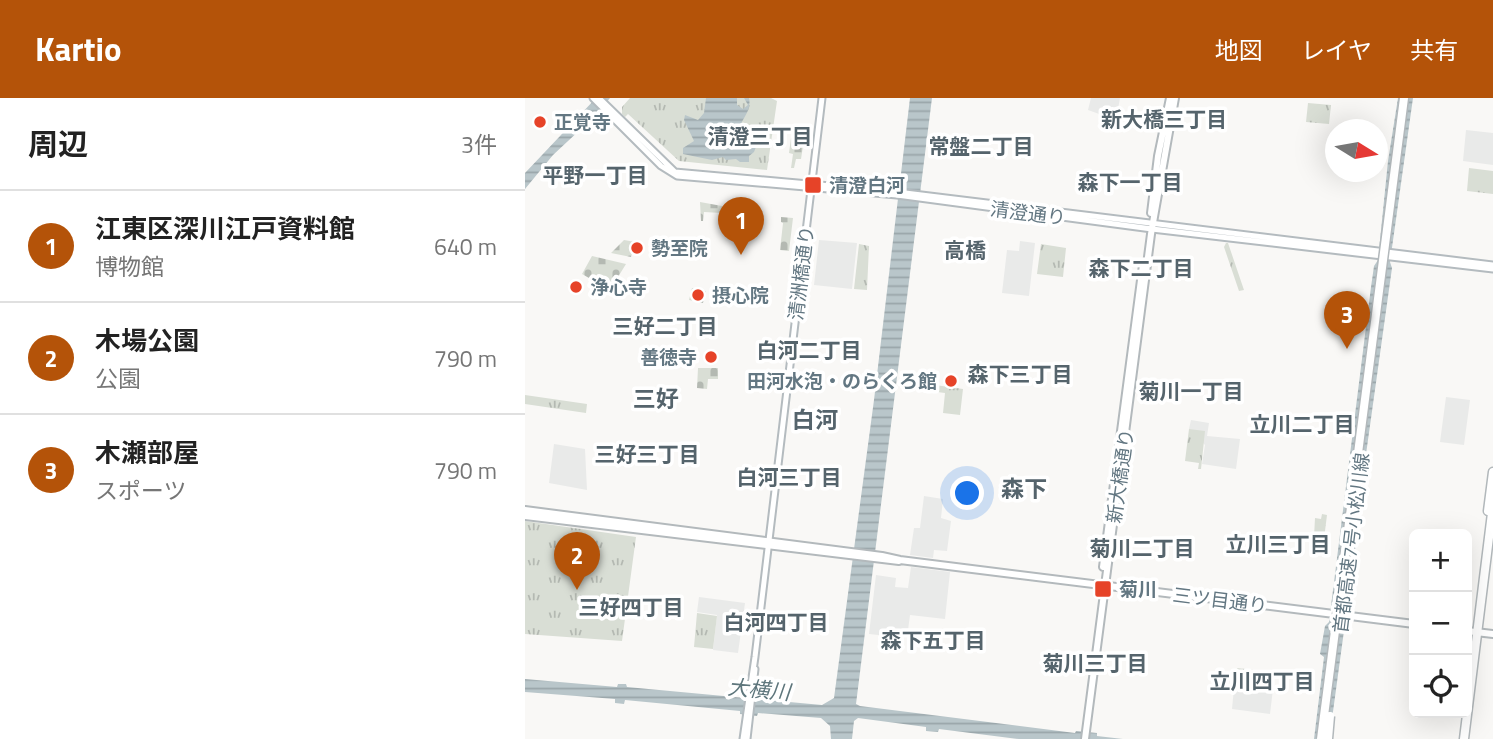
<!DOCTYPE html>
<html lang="ja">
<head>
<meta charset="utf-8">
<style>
	:root { --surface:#fff; --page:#f6f6f6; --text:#222; --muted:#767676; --line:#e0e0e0; --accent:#b45309 }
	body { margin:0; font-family:"Titillium Web","Noto Sans JP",sans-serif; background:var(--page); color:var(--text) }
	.controls { position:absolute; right:21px; bottom:21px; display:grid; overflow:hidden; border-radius:10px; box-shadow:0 7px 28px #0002 }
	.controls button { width:63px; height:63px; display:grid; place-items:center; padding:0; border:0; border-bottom:2px solid var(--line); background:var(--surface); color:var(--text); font:35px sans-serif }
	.compass { position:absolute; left:800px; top:21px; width:63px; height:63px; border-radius:50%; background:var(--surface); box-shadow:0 7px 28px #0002; rotate:101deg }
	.you { position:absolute; left:443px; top:396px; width:24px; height:24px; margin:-18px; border:5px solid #fff; border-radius:50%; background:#1a73e8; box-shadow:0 0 0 10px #1a73e833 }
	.badge { display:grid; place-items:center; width:46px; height:46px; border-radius:50%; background:var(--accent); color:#fff; font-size:23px; font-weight:700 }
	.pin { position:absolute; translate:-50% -58px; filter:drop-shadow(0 2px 4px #0008) }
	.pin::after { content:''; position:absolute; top:37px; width:24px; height:21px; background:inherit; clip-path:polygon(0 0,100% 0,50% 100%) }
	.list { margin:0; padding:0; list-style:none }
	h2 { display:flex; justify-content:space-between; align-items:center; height:91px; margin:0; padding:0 28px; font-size:30px }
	h2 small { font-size:23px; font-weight:400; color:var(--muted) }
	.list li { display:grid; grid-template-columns:46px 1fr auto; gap:21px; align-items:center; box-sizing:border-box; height:112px; padding:0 28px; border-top:2px solid var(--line) }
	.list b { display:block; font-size:26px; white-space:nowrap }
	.list p { margin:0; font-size:23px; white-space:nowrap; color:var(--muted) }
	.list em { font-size:23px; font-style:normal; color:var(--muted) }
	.icon { flex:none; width:38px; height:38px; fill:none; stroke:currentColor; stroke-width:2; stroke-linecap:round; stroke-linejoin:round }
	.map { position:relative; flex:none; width:968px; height:641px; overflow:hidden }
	header { display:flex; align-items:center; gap:42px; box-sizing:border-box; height:98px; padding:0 35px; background:var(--accent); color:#fff }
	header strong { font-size:33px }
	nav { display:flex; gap:38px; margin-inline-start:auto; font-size:24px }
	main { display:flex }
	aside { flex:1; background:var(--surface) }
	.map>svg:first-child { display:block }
</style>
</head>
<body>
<header>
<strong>Kartio</strong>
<nav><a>地図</a><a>レイヤ</a><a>共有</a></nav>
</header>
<main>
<aside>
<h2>周辺<small>3件</small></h2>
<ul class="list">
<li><span class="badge">1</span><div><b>江東区深川江戸資料館</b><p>博物館</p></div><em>640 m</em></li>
<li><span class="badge">2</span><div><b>木場公園</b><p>公園</p></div><em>790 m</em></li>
<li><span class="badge">3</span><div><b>木瀬部屋</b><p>スポーツ</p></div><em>790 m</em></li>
</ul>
</aside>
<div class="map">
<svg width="968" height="641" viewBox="0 0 968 641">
	<defs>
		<pattern id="cemetery-stones" width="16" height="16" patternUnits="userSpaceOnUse" patternTransform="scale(1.75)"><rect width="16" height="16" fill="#d9ded5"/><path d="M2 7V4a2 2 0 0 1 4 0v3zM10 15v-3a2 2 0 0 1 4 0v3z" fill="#b4b9b2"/></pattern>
		<pattern id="park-tufts" width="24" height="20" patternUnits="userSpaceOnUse" patternTransform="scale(1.75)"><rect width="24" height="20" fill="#d9ded5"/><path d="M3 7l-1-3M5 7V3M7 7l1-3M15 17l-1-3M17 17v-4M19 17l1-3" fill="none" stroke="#b4b9b2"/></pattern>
		<pattern id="water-rules" width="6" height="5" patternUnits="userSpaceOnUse" patternTransform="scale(1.75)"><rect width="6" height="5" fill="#b9c6ca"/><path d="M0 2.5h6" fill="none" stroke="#9aa6a9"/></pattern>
	</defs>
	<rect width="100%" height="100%" fill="#f9f8f6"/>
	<!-- built -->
	<path fill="#e9eae9" d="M566,0H595L591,22L563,12Z
		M941,32L968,35V67L938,63Z
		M294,142L332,145L327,191L289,187Z
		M495,143L510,145L504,198L477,195L482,152L494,153Z
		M921,299L945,302L939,347L915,344Z
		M666,322L684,325L682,338L715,341L711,371L677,366L680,347L664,331Z
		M29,346L60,351L62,392L24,385Z
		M399,398L418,401L416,420L426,423L422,453L409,452L408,460L385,457L389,430H395Z
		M386,469L425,474L420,521L385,517L382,540L344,536L351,477L371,480L370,489L383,490Z
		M174,499L220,505L213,555L188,552L192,517L172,514Z
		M728,572L750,574L745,616L707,611L709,590L726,592Z"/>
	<!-- cemetery -->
	<path fill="url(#cemetery-stones)" d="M266,40L279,42L276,61H271L269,70H266L268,56L264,55Z
		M175,104L197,108V115L179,114L178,123H176Z
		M256,119L268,120L264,153L255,152L258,125L256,124Z
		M99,142L116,145L114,153L108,152L106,159L86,155Z
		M67,158L101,166L85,192L57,176Z
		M167,190L181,193L178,205L164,202Z
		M173,270H193V281H183L182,291L172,290Z"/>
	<!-- park -->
	<path fill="url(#park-tufts)" d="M105,0H246L252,3L242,72L154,63L103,16L100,19L97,16V9Z
		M783,5L806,7L804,26L781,24Z
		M944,70L968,73V96L942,93Z
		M701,145H703L719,192L714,193L699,149Z
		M334,146L344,148L342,192L329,191Z
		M516,146L541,150L538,179L512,176Z
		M375,282L438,291L435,317L418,315L420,295L374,289Z
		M0,297L62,306L61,315L0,306Z
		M664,331L680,333L676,371H673L674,365L660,363Z
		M797,416L802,417L799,441L789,439L790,420L796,421Z
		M0,423L111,439L97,543L0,536Z
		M172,515L192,518L188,551L169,549Z
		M712,570L728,572L726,593L709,590Z"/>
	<!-- water -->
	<path fill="url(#water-rules)" d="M71,0H85L72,16L28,57L0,91V75Z
		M181,0H212V7L218,11L223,7L219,0H224C227,14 215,22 213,34L217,38V43L220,47L231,49L229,54L224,58V64H215L211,61L201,62L198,59L187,62L158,56V50L169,43L159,22L160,17L173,22L179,15Z
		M385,0H407L331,606L335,608L550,635L551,633L572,635V638L598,641H494L414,631L413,634L401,633V629L333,620L329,623L327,641H306L305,628L296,620L233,615L232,618L215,616V613L100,602L99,606L90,605V601L0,594V581L92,589L93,586H101L102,589L297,607L309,600L349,302Z
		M873,0H888L865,164L867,170L836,392L838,393L807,621L809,622L806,641H789L799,559L795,556L800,528L804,524L846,189L849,168L853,162L863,63Z"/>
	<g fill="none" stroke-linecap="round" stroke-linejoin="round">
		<defs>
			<path id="secondary" d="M68,0L136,68L152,78L372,97L627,131L968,171
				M74,0L150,74L372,94L968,167
				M218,641L230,559L297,0
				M222,641L230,571"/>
			<path id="primary" d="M626,115L633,58L645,0
				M0,412L357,458L375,462L889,526
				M0,418L374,463
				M578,469L618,167
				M942,533L968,536
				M560,641L626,136L650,0"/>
			<path id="highway" d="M963,413L968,374
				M939,641L968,407"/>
		</defs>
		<!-- secondary casing -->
		<use href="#secondary" stroke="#b4bbbf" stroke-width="9"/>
		<!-- primary casing -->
		<use href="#primary" stroke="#b3b9bc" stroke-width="10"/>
		<!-- highway casing -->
		<use href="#highway" stroke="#b2b8bb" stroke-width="11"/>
		<!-- secondary -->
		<use href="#secondary" stroke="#fff" stroke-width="5"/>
		<!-- primary -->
		<use href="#primary" stroke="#fff" stroke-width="6"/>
		<!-- highway -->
		<use href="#highway" stroke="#fff" stroke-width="8"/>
		<defs>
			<path id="highway-bridge" d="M796,641L879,0
				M803,641L805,618"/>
		</defs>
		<!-- highway-bridge casing -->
		<use href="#highway-bridge" stroke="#b2b8bb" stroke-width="11" stroke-linecap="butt"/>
		<!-- highway-bridge -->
		<use href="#highway-bridge" stroke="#fff" stroke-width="8"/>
	</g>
	<!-- markers -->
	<g fill="#e64328" stroke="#fff" stroke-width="2.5">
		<circle cx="15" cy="24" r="7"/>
		<rect x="279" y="78" width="18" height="18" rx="3.5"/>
		<circle cx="112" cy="150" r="7"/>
		<circle cx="51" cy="189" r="7"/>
		<circle cx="173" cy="197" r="7"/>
		<circle cx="186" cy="259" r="7"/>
		<circle cx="426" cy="283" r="7"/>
		<rect x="569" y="482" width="18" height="18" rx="3.5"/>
	</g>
	<g text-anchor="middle" stroke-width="7" stroke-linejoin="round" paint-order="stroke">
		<!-- poi labels -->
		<g font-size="19" font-weight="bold" fill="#637782" stroke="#fff" text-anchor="start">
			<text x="29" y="31">正覚寺</text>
			<text x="304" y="94">清澄白河</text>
			<text x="126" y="157">勢至院</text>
			<text x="65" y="196">浄心寺</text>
			<text x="187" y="204">摂心院</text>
			<text x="172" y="266" text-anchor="end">善徳寺</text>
			<text x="412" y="290" text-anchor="end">田河水泡・のらくろ館</text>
			<text x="594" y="498">菊川</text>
		</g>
		<!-- street labels -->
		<g font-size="19" fill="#637782" stroke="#fff">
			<text transform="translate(503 115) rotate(7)" y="7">清澄通り</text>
			<text transform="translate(276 175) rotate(-83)" y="7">清洲橋通り</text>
			<text transform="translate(595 378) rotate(-82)" y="7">新大橋通り</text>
			<text transform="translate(826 445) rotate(-83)" y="7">首都高速7号小松川線</text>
			<text transform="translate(695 502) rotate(7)" y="7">三ツ目通り</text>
		</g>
		<!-- neighbourhood labels -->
		<g font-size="21" font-weight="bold" fill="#55646c" stroke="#fff">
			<text x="639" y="29">新大橋三丁目</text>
			<text x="235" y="46">清澄三丁目</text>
			<text x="456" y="56">常盤二丁目</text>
			<text x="70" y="85">平野一丁目</text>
			<text x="605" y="92">森下一丁目</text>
			<text x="440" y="160">高橋</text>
			<text x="616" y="178">森下二丁目</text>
			<text x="140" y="236">三好二丁目</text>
			<text x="284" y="260">白河二丁目</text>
			<text x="495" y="284">森下三丁目</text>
			<text x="666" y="301">菊川一丁目</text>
			<text x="777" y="334">立川二丁目</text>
			<text x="122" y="364">三好三丁目</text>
			<text x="264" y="387">白河三丁目</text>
			<text x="753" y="454">立川三丁目</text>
			<text x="617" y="458">菊川二丁目</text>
			<text x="106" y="517">三好四丁目</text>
			<text x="251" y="532">白河四丁目</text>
			<text x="408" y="550">森下五丁目</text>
			<text x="570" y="573">菊川三丁目</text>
			<text x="737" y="591">立川四丁目</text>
		</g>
		<!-- water labels -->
		<g font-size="21" font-style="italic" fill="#5e767c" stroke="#fff">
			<text transform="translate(234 592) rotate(5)" y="7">大横川</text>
		</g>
		<!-- quarter labels -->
		<g font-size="23" font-weight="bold" fill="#55646c" stroke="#fff">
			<text x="131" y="309">三好</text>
			<text x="290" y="330">白河</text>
			<text x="499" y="399">森下</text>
		</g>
	</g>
</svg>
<div class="controls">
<button>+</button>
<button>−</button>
<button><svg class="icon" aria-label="locate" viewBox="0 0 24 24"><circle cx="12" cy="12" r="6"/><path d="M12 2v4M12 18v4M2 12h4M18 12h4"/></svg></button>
</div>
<svg class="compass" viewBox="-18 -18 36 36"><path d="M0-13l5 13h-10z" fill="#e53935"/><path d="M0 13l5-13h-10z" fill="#767676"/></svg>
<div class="you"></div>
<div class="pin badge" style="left:216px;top:157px">1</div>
<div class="pin badge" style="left:52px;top:492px">2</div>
<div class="pin badge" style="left:822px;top:251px">3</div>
</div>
</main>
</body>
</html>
